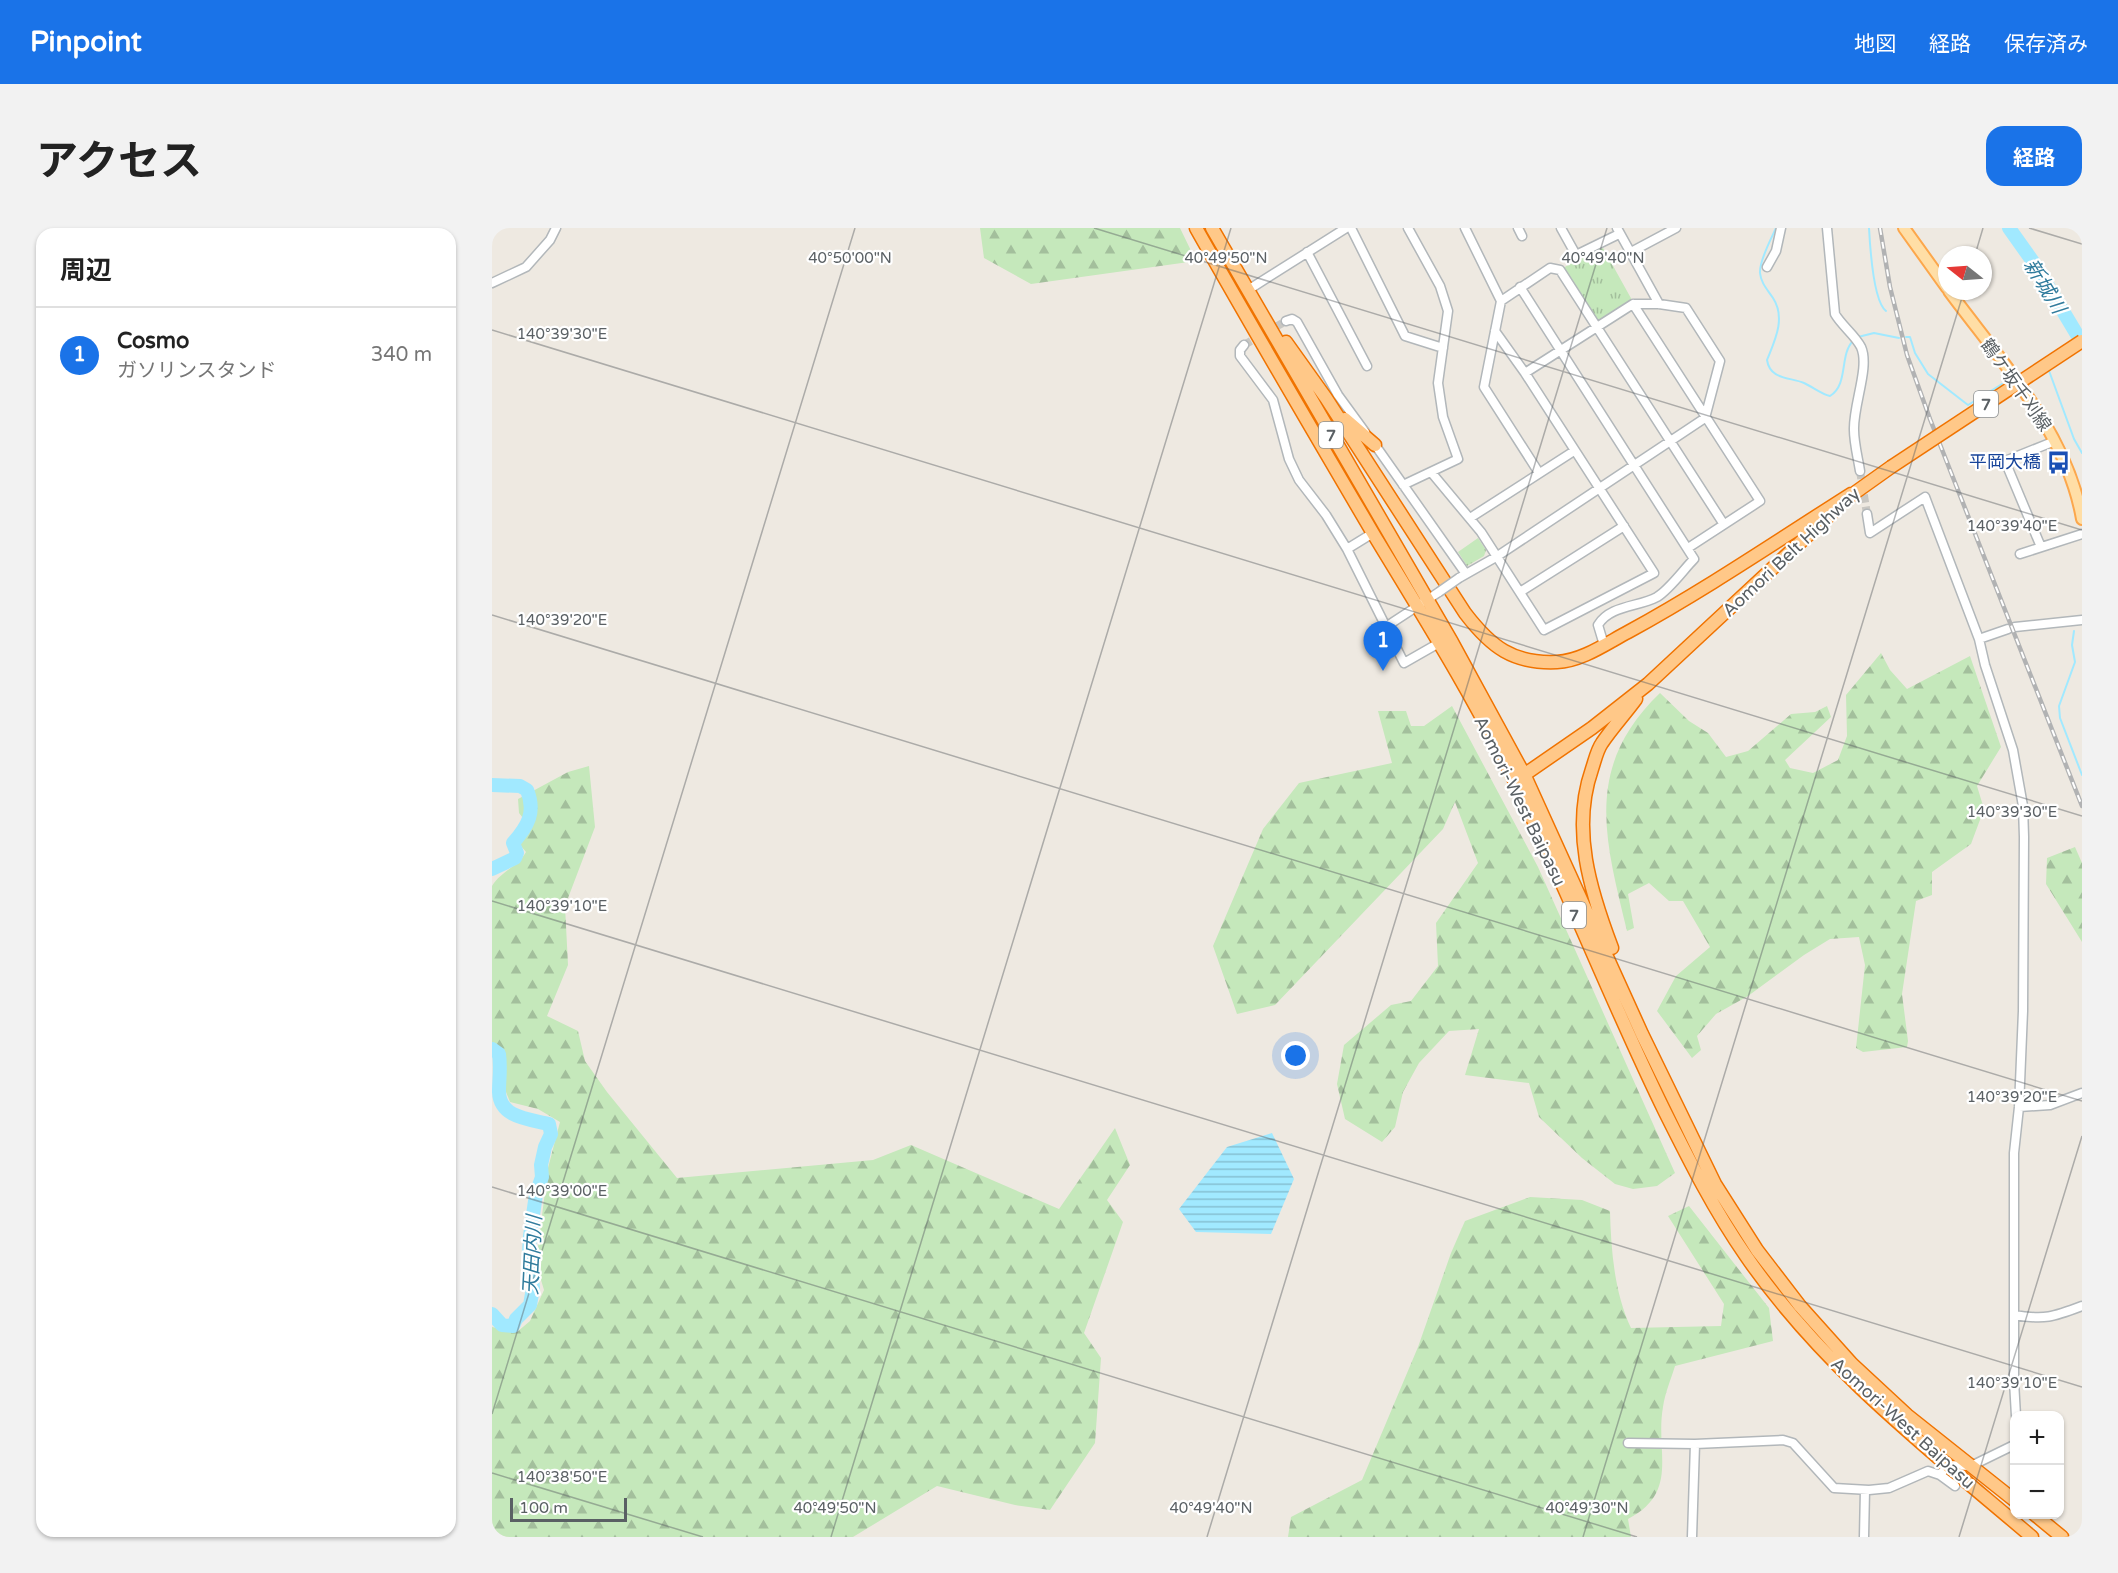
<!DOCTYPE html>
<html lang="ja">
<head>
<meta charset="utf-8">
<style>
	:root { --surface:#fff; --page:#f2f2f2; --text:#222; --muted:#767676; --line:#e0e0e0; --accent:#1a73e8 }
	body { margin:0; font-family:"Varela Round","Noto Sans JP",sans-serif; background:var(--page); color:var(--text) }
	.controls { position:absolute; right:18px; bottom:18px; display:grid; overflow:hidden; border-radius:12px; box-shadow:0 2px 4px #0004 }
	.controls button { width:54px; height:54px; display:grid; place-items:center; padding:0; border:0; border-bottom:2px solid var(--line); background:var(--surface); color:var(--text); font:30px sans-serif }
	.compass { position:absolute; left:1446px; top:18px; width:54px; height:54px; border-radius:50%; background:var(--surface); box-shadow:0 2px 4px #0004; rotate:287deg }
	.scale { position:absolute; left:18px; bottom:15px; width:117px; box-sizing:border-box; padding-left:6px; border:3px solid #5a6064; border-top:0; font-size:16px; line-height:21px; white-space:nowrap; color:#5a6064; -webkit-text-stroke:4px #fff; paint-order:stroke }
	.you { position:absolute; left:804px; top:828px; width:21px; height:21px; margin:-15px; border:4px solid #fff; border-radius:50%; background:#1a73e8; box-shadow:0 0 0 9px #1a73e833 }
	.badge { display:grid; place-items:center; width:39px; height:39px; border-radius:50%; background:var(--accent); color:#fff; font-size:20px; font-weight:700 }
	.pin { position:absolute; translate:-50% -50px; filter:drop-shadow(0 2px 3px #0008) }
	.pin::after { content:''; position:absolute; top:32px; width:21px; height:18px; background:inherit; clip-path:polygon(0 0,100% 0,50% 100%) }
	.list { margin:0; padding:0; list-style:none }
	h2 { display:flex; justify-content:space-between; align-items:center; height:78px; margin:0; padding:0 24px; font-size:26px }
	h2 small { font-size:20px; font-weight:400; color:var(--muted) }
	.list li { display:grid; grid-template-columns:39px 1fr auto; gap:18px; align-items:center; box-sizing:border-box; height:96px; padding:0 24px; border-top:2px solid var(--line) }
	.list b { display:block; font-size:22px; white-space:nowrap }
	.list p { margin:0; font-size:20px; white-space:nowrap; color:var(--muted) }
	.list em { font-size:20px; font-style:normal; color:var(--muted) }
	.map { position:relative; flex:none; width:1590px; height:1309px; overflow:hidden; border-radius:18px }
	header { display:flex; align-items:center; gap:36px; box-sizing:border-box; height:84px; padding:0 30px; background:var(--accent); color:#fff }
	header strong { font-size:28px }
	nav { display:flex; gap:33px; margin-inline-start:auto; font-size:21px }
	.intro { display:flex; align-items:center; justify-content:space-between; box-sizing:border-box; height:144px; padding:0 36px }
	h1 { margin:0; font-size:42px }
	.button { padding:15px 27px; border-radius:18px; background:var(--accent); color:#fff; font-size:21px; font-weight:700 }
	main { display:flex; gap:36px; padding:0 36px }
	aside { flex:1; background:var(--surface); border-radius:18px; box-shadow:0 2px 4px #0004 }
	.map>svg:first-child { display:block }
</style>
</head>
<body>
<header>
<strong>Pinpoint</strong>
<nav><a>地図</a><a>経路</a><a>保存済み</a></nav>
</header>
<div class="intro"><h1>アクセス</h1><a class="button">経路</a></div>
<main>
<aside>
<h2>周辺<small></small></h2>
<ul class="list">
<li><span class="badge">1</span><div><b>Cosmo</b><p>ガソリンスタンド</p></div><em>340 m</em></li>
</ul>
</aside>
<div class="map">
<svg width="1590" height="1309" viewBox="0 0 1590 1309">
	<defs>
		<pattern id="forest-firs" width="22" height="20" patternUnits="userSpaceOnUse" patternTransform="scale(1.5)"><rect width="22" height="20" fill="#c5e8bb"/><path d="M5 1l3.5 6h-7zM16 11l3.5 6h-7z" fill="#a3bf9c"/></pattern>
		<pattern id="park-tufts" width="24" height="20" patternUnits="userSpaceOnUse" patternTransform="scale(1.5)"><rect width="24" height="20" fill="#c5e8bb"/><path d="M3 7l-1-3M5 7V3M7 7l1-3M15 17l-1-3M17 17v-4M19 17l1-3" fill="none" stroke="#a3bf9c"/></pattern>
		<pattern id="water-rules" width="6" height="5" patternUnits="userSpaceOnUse" patternTransform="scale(1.5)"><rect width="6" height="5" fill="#a1e9ff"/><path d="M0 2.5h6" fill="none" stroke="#86c0d2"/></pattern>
	</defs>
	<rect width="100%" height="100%" fill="#eee9e1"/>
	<!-- forest -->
	<path fill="url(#forest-firs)" d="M488,0H688L704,33L539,56L492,30Z
		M1389,425L1398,442L1415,461L1478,428L1509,519L1485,558L1492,581L1479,616L1440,644V667L1424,673L1410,766L1416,813L1415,819L1371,824L1364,820L1373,737L1367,709L1338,711L1312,727L1256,768L1224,786L1205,808L1209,822L1200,830L1165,783L1184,748L1218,719L1191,673H1177L1157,655L1136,666L1142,700L1135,703C1113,611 1091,539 1168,465L1197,493L1216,505L1234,529L1256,523L1299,486L1323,484L1335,478L1339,489L1293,532L1298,540L1321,545L1346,532L1355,508L1354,467Z
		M960,478L1046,639L1183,945L1165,958L1141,961L1123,956L1090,930L1047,889L1037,855L973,847L987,801L957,803L927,835L911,864L903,899L890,914L853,891L845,856L852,817L899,777L919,773L946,738L944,695L986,635L963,574L951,601L783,777L745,786L721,718L771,601L807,555L900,535L886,483H914L919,498H932Z
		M97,538L103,599L73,678L76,737L55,788L86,803L93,833L115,864L185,950L381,932L419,917L567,981L623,900L638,937L615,972L631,994L592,1105L609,1130L603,1215L558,1282L523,1277L445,1258L361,1309H0V1099L25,1104L38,1093L52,1062L44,1035L56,940L68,894L46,881L18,874C16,868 12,861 12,855C11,839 19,824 0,816V658C9,643 26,639 34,624L28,617L38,599L27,585L26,571L76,544Z
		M1583,619L1590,635V714L1554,656L1555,630Z
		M1038,969L1090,972L1118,983C1119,1021 1122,1064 1139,1100L1229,1098L1232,1076L1176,988L1197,978L1277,1080L1281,1113L1183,1138C1179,1151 1173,1165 1171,1179C1163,1224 1188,1264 1136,1291L1139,1309H796L799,1289L870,1252L926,1119L959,1025L973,993Z"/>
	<!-- park -->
	<path fill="url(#park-tufts)" d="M1110,18L1140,72L1109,92H1104L1071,40Z
		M986,310L994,322L992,328L975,338L966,324Z"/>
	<!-- water -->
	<path fill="url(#water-rules)" d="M780,905L802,951L779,1006L704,1004L687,981L735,919Z"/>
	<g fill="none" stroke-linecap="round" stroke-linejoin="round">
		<!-- stream -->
		<path stroke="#a1e9ff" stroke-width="2" d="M1284,0C1279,11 1267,33 1268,45C1269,55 1275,61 1281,70C1294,90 1283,112 1275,132C1278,152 1298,149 1312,155C1321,159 1329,166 1338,168C1357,156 1347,127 1361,113
			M1377,0C1378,18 1381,73 1394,83
			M1366,109L1382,105L1407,110
			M1414,109H1418L1423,125L1436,146L1476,177L1510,156
			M1556,140L1582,211L1590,225
			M1582,403L1580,417L1583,434L1567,478L1568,490L1590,547"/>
		<!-- river -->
		<path stroke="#a1e9ff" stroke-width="14" d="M1517,0L1544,38L1590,115
			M0,557L28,558L35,562C44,584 36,598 21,615L25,625L23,630L0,641
			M0,821L7,826C9,839 7,851 7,864C8,890 37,891 57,896L59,906L53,919L49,937L50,949L44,966L38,1008L37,1025L41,1060L38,1077L24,1091L21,1098L10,1097L0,1086"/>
		<!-- minor-tunnel -->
		<path stroke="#c9c7c2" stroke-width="8" stroke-dasharray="8 4" stroke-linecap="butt" d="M752,117L794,93
			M1368,243L1375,286"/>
		<defs>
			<path id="minor" d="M859,0L913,108L951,120
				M973,0L1009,73L992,159L1047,245
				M1026,0L1030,8
				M1069,0L1084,27L1127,6
				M1125,0L1167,76
				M1335,0L1343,86C1350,98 1363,107 1369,119C1378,139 1361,177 1362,202C1362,215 1366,230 1368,243
				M815,24L875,138
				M1137,25L1184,0
				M1275,39L1284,23L1289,0
				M0,55L34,39L58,12L64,0
				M1028,59L1202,331C1192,341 1178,361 1165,369C1147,379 1118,377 1106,397L1112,417
				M756,62L854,0
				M1009,73L1058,40L1068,42L1231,295
				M1141,76L1268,273L1196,320
				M794,93L800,91L805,94L846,167L873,204
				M752,117L748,122V128L781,172L797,231L807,252L834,287L855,321L912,435L947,415
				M881,214L974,346
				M939,244L989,304L1052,402L1162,345L1033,145L1003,103
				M911,257L966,231L951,189L946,155L956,83L948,58L916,0
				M1375,286L1378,305L1433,269L1487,411L1493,437L1521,522L1531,578L1532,609L1531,783L1527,879L1522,925V1153L1524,1188
				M978,290L1082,223
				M1549,319L1513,233L1563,213
				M855,321L881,305
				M1528,326L1590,306
				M967,350L1004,329L1213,190L1228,133L1194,80L1167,76H1141L1033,145
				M1028,364L1132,298
				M1523,399L1590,392
				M892,400L947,364
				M1487,411L1516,401
				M1527,879L1558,877L1590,865
				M1522,1087C1553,1092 1561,1089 1590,1078
				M1136,1215L1203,1216L1291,1212L1301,1215L1342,1260L1377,1262L1397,1260L1436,1243L1448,1247L1463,1258
				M1448,1247L1456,1237L1479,1238L1522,1217
				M1200,1309L1203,1216
				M1372,1309L1373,1262"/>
			<path id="major" d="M1412,0L1455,60
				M1457,63C1508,132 1575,204 1590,291"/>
			<path id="highway" d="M704,0C762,103 822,205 882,307C931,388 982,469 1023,554C1076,662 1120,776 1173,884C1198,934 1222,982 1254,1028C1331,1140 1438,1222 1540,1309
				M720,0L960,414L1033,548L1150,806L1223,956L1265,1022L1308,1078L1360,1136L1415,1187L1522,1272
				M794,114L834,170L973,385C999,419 1021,436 1065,434C1090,433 1115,415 1136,404C1213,362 1285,313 1359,266
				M853,191L883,217
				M1354,271L1399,239
				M1026,551L1100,500L1156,456L1342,283
				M1120,720C1098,662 1079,601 1100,541C1103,532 1105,522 1110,515C1120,500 1133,486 1144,471
				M1542,1286L1570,1309"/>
		</defs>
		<!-- minor casing -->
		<use href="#minor" stroke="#b2b7ba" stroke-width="11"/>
		<!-- major casing -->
		<use href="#major" stroke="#fca74c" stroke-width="14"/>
		<!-- highway casing -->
		<use href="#highway" stroke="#f07300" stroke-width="15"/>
		<!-- minor -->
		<use href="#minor" stroke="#fff" stroke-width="8"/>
		<!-- major -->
		<use href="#major" stroke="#ffdea6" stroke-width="10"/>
		<!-- highway -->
		<use href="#highway" stroke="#ffc888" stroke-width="12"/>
		<defs>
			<path id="rail" d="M1388,0L1398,59L1415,127L1438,191L1590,578"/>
		</defs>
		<!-- rail casing -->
		<use href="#rail" stroke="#b1b2b3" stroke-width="4.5"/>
		<!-- rail -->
		<use href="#rail" stroke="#fff" stroke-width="2" stroke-dasharray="7" stroke-linecap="butt"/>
		<defs>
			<path id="minor-bridge" d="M947,364L967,350"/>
			<path id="highway-bridge" d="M1399,239L1590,113"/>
		</defs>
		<!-- minor-bridge casing -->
		<use href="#minor-bridge" stroke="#b2b7ba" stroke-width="11" stroke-linecap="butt"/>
		<!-- highway-bridge casing -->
		<use href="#highway-bridge" stroke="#f07300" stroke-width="15" stroke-linecap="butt"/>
		<!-- minor-bridge -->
		<use href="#minor-bridge" stroke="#fff" stroke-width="8"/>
		<!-- highway-bridge -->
		<use href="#highway-bridge" stroke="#ffc888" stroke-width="12"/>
	</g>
	<!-- ticks -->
	<path fill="none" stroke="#5a6064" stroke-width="1.5" stroke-opacity="0.45" d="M602,0L1590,302M1537,0L1590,16M1483,27L1491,0M0,102L1590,588M0,387L1590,873M0,673L1590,1159M0,959L1145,1309M0,1186L363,0M0,1245L211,1309M339,1309L739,0M715,1309L1115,0M1091,1309L1472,63M1467,1309L1590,908"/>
	<!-- icons -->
	<defs>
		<symbol id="bus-bare" viewBox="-9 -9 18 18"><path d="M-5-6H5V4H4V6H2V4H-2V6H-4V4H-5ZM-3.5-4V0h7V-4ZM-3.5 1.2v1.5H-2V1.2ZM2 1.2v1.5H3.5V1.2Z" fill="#1a4fb4" stroke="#fff" stroke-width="2.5" paint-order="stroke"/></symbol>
	</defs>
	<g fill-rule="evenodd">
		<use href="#bus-bare" x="1550" y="218" width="33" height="33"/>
	</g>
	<g text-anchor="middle" stroke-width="4.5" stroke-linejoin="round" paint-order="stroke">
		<!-- shield labels -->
		<g fill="#fff" stroke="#8c9092" stroke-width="1.5">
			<rect x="1482" y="163" width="24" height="26" rx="4.5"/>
			<rect x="827" y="194" width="24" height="26" rx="4.5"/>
			<rect x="1070" y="674" width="24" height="26" rx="4.5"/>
		</g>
		<g font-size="16" font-weight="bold" fill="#5a6064">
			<text x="1494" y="182">7</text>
			<text x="839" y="213">7</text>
			<text x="1082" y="693">7</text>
		</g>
		<!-- street labels -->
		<g font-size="18" fill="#5a6064" stroke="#fff">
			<text transform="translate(1524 157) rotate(55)" y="6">鶴ケ坂千刈線</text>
			<text transform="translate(1299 324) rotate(-43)" y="6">Aomori Belt Highway</text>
			<text transform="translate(1028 573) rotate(64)" y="6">Aomori-West Baipasu</text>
			<text transform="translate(1411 1195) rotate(42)" y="6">Aomori-West Baipasu</text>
		</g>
		<!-- transit labels -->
		<g font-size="18" fill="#164399" stroke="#fff" text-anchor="end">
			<text x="1549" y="240">平岡大橋</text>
		</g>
		<!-- water labels -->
		<g font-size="20" font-style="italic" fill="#307c9d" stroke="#fff">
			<text transform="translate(1553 58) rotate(58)" y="7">新城川</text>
			<text transform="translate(40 1027) rotate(-87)" y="7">天田内川</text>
		</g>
	</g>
	<g font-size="15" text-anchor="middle" fill="#5a6064" stroke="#fff" stroke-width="4.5" stroke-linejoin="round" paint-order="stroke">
		<text x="358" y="35">40°50'00"N</text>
		<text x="734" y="35">40°49'50"N</text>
		<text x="1111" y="35">40°49'40"N</text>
		<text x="70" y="111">140°39'30"E</text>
		<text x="1520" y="303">140°39'40"E</text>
		<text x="70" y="397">140°39'20"E</text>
		<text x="1520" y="589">140°39'30"E</text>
		<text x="70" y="683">140°39'10"E</text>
		<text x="1520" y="874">140°39'20"E</text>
		<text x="70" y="968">140°39'00"E</text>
		<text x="1520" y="1160">140°39'10"E</text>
		<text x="70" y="1254">140°38'50"E</text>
		<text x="343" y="1285">40°49'50"N</text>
		<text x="719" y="1285">40°49'40"N</text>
		<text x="1095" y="1285">40°49'30"N</text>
	</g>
</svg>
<div class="controls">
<button>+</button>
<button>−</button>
</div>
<svg class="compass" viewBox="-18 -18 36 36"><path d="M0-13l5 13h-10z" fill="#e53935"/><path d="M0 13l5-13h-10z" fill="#767676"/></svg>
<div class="scale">100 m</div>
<div class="you"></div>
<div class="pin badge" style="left:891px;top:443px">1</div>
</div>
</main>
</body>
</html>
